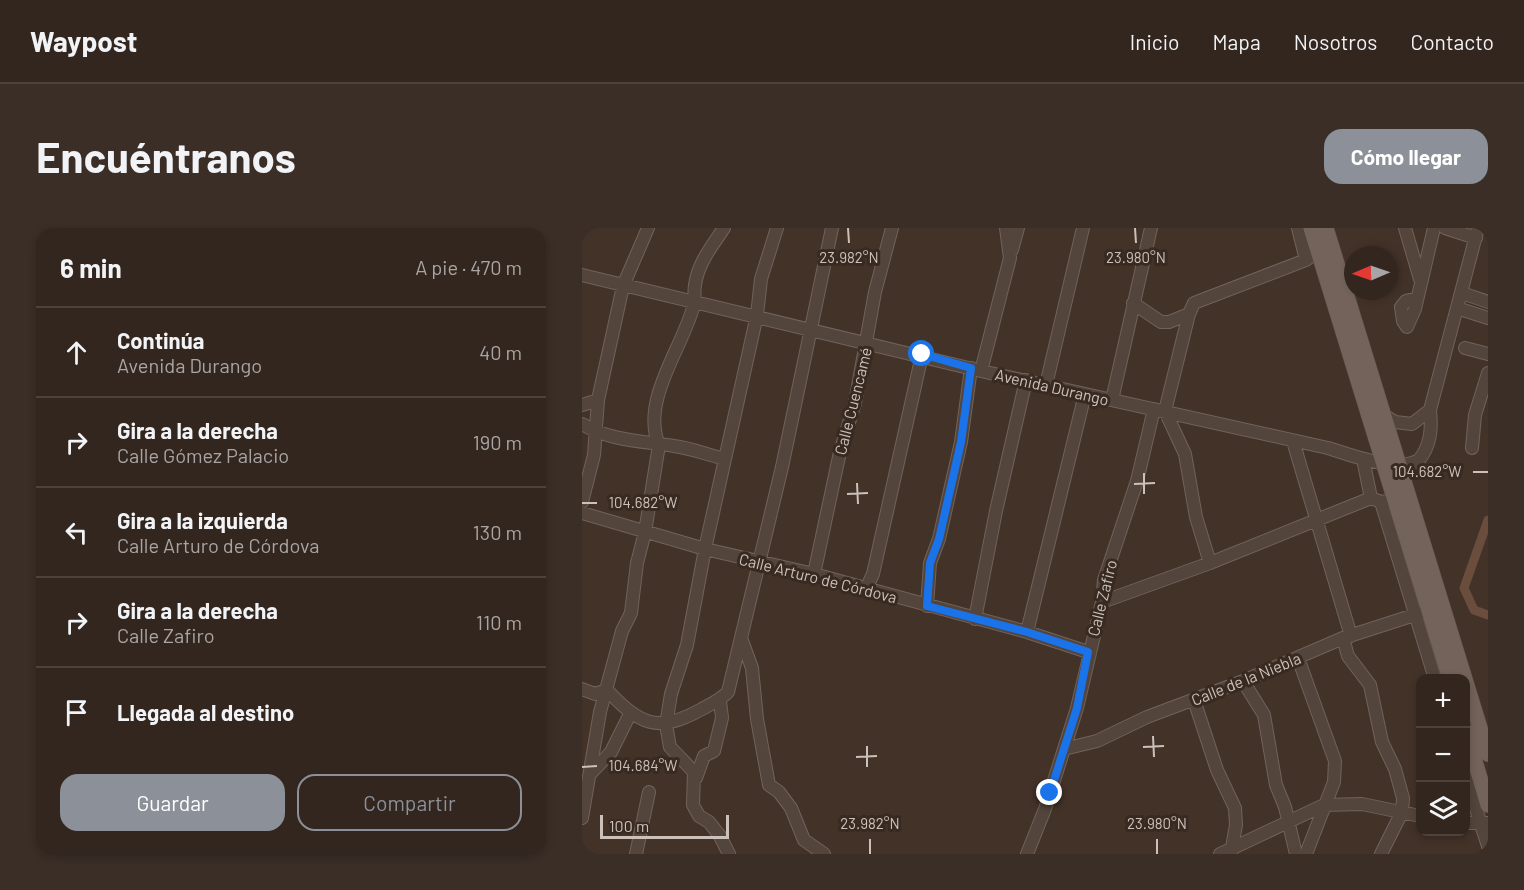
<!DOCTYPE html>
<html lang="es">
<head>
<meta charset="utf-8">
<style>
	:root { --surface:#32261e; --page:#3a2e27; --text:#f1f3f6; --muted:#a8a5a4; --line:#4d433c; --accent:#8c9099 }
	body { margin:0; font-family:Barlow,sans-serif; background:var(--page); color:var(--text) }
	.controls { position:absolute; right:18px; bottom:18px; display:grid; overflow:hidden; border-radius:12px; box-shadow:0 3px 9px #0003 }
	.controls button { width:54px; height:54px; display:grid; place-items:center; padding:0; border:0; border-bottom:2px solid var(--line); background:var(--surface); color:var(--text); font:30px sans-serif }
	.compass { position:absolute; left:762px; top:18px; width:54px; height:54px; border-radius:50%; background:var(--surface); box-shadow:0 3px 9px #0003; rotate:268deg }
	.scale { position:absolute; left:18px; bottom:15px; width:129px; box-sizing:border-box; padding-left:6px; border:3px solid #ccc1ba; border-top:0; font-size:16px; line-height:21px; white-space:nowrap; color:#ccc1ba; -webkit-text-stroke:4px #382a21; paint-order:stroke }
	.stop { position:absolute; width:18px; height:18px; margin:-14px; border:4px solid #1a73e8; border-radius:50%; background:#fff }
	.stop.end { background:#1a73e8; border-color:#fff; box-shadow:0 2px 6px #0008 }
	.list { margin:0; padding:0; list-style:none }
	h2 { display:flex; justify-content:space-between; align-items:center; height:78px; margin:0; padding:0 24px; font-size:26px }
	h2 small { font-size:20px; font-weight:400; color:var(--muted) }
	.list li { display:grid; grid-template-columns:39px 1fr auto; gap:18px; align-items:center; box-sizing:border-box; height:90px; padding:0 24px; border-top:2px solid var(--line) }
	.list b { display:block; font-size:22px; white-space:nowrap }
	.list p { margin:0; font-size:20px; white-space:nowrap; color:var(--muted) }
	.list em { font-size:20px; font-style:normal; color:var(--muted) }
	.actions { display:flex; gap:12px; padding:18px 24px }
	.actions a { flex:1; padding:14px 0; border:2px solid var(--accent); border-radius:18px; text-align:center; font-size:21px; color:var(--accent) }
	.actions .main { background:var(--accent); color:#fff }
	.icon { flex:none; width:33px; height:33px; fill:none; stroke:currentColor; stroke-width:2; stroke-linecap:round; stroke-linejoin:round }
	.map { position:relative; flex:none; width:906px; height:626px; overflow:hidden; border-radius:18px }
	header { display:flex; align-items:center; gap:36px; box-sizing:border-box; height:84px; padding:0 30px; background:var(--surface); border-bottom:2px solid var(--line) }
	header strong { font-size:28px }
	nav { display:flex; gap:33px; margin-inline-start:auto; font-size:21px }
	.intro { display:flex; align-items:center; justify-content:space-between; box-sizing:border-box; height:144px; padding:0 36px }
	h1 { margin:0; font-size:42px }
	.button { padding:15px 27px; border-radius:18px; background:var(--accent); color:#fff; font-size:21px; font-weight:700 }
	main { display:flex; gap:36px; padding:0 36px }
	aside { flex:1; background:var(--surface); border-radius:18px; box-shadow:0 3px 9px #0003 }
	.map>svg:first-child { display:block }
</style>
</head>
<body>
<header>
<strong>Waypost</strong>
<nav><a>Inicio</a><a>Mapa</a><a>Nosotros</a><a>Contacto</a></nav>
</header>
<div class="intro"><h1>Encuéntranos</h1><a class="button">Cómo llegar</a></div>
<main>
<aside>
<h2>6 min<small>A pie · 470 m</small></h2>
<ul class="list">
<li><svg class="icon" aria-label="ahead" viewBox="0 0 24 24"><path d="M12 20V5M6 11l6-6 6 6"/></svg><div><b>Continúa</b><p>Avenida Durango</p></div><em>40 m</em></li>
<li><svg class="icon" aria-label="right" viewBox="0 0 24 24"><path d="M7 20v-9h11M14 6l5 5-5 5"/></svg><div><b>Gira a la derecha</b><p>Calle Gómez Palacio</p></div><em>190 m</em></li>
<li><svg class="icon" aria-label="left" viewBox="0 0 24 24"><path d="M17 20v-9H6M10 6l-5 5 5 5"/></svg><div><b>Gira a la izquierda</b><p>Calle Arturo de Córdova</p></div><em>130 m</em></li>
<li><svg class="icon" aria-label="right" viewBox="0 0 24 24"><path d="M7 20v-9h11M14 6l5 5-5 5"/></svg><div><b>Gira a la derecha</b><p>Calle Zafiro</p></div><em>110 m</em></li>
<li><svg class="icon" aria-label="arrive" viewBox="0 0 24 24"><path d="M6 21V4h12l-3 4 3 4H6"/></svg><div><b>Llegada al destino</b></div></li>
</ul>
<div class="actions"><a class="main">Guardar</a><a>Compartir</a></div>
</aside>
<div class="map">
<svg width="906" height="626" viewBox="0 0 906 626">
	<rect width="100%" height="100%" fill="#433228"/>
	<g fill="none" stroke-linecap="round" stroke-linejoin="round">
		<!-- canal -->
		<path stroke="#6a4d3c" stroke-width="9" d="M906,292L882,360L892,382L906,387"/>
		<defs>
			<path id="minor" d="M716,0L724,32
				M823,0L838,51
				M863,0L894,10
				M430,22L436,0
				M0,47L399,143L746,220C769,227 815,245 837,232C849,217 850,200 848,182L896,0
				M880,65L906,74
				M835,70L824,73L819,79L821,93L825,99L833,81L852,0
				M551,75L579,94H587L607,86
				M875,80L906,90
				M883,120L906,126
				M399,143L428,30L424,0
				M464,157L501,0
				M530,172L569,0
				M0,177L16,172
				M800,186L813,194L830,196L848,182
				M0,196C28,213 60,213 92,218C109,220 126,227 143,231
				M711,213L769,408
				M890,220L893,187L906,145
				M781,231L789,270
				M0,274L12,227L16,172L41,58L66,0
				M799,274L853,451
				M0,285L123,321L232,346L445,404L506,424
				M628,335L614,289L603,226L583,183L607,86L612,75L724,32L742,18
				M232,346L258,224L273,175L293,64L310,0
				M284,361L291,346L340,127
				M520,374L628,335L789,270L799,274L812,272
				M345,378L348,335L357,311L379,214L389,140
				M393,391L414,283L444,152
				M445,404L503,166
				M159,410L170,440L175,491L187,557L197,564L209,580L222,612L242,626
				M761,410L766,428L788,457L800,514L813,541L821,570L820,584L799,626
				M716,430L753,533L752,554L724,626
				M661,453L682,487L694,557L703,579L714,626
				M0,461L13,466L25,462
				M25,462C57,496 75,506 118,482C129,476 137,473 146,464L200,239L250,0
				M612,472L635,542L653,580L654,597L649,625
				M482,521L515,513L565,489L661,453L761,410L854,380
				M9,545L29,524L48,486
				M114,550L122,528L132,523L140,490L138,473
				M884,550L906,618
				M0,590L18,484L40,403L49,385L55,335L63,304L77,217C58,172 102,118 112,76C113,70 112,63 113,57C116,35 130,18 142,0
				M884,595H906
				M54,626L67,564
				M147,626L138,608L127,594L117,588L111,577L112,544L88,519L84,497L89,466L105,417L123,321L175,87L179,51L195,0
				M445,626L463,581L495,480L520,374L522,352L555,253L572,181
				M638,626L742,577L780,576L838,588"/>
			<path id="major" d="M729,0L868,451
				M744,0L906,526
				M884,503L906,577"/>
		</defs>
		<!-- minor casing -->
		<use href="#minor" stroke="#70635b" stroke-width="14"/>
		<!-- major casing -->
		<use href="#major" stroke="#5c4e46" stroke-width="16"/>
		<!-- minor -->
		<use href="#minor" stroke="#53453c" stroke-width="12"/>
		<!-- major -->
		<use href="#major" stroke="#73635a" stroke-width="15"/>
	</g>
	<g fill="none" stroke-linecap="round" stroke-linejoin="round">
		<!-- route -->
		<path stroke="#1a73e8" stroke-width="8" d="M340,126L389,140L379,214L357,311L348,335L345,378L445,404L506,424L495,480L468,565"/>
	</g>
	<!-- ticks -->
	<path fill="none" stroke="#ccc1ba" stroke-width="2" d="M266,0L267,15M553,0L554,15M891,244H906M562,245V266M275,255L276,276M552,256L573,255M265,266L286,265M0,275H15M571,508L572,529M285,518V539M561,519L582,518M274,529L295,528M0,539L15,538M288,611V626M575,611V626"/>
	<g text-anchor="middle" stroke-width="6" stroke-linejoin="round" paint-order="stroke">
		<!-- street labels -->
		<g font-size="16" fill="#ccc1ba" stroke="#382a21">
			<text transform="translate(470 159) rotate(13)" y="6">Avenida Durango</text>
			<text transform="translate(271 173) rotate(-76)" y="6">Calle Cuencamé</text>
			<text transform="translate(236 350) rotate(14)" y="6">Calle Arturo de Córdova</text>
			<text transform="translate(520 370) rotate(-76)" y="6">Calle Zafiro</text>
			<text transform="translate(664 451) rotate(-22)" y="6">Calle de la Niebla</text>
		</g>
	</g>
	<g font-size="15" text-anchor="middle" fill="#ccc1ba" stroke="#382a21" stroke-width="6" stroke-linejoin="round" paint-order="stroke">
		<text x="267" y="35">23.982°N</text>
		<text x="554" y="35">23.980°N</text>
		<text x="845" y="249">104.682°W</text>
		<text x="61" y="280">104.682°W</text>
		<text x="61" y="543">104.684°W</text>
		<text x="288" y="601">23.982°N</text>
		<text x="575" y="601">23.980°N</text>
	</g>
</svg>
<div class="controls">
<button>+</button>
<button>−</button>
<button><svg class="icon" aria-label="layers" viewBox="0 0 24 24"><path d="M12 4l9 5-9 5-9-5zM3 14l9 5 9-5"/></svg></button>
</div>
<svg class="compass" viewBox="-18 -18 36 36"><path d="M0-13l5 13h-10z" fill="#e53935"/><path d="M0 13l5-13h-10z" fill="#a8a5a4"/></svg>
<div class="scale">100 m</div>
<div class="stop" style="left:340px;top:126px"></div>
<div class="stop end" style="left:468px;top:565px"></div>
</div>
</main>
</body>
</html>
